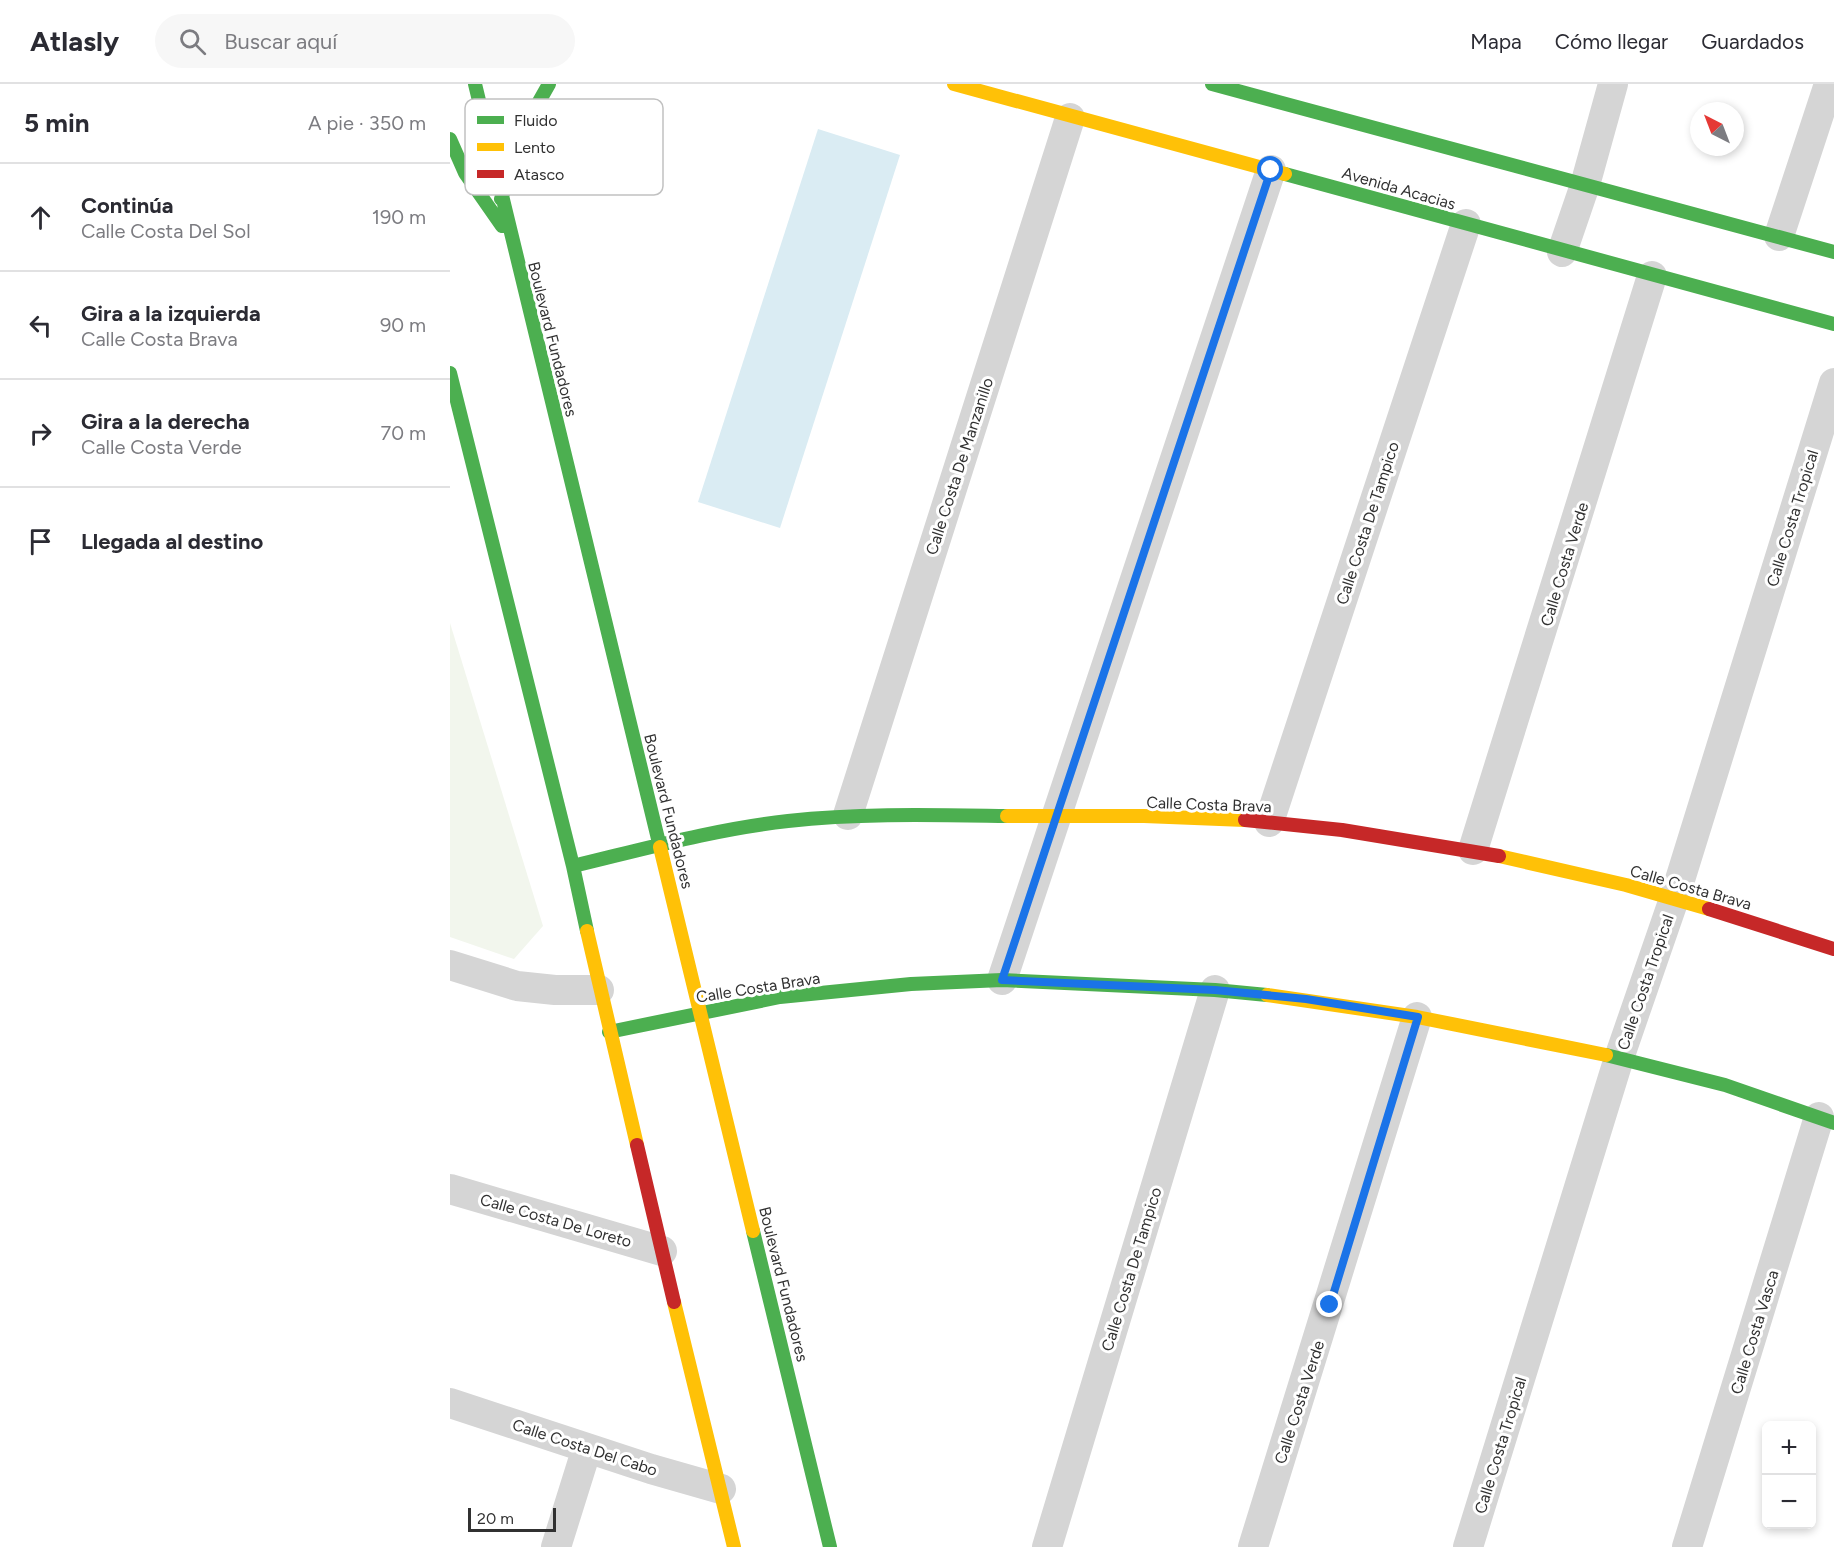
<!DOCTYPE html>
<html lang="es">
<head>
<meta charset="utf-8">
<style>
	:root { --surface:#fff; --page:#f7f7f7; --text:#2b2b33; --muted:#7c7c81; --line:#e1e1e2 }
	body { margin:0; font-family:Figtree,sans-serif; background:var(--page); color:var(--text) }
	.controls { position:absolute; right:18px; bottom:18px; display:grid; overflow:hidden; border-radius:9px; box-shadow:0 3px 9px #0003 }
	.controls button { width:54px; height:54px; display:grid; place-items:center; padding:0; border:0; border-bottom:2px solid var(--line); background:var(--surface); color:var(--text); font:30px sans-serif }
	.compass { position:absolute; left:1240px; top:18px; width:54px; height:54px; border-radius:50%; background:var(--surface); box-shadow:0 3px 9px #0003; rotate:318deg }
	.scale { position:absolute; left:18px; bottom:15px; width:88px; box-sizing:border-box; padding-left:6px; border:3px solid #313131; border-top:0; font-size:16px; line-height:21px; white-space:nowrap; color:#313131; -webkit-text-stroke:4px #fff; paint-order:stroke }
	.stop { position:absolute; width:18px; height:18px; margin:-14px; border:4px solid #1a73e8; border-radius:50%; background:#fff }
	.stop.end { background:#1a73e8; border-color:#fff; box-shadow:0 2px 6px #0008 }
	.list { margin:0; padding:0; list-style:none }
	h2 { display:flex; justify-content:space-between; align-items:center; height:78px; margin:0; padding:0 24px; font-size:26px }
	h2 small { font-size:20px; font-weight:400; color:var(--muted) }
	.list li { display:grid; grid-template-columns:39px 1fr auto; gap:18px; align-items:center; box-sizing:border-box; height:108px; padding:0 24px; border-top:2px solid var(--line) }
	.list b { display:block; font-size:22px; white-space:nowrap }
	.list p { margin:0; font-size:20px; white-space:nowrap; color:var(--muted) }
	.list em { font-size:20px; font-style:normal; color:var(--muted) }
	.icon { flex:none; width:33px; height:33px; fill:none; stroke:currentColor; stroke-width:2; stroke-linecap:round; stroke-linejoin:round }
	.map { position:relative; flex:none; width:1384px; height:1463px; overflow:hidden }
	header { display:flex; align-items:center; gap:36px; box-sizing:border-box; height:84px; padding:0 30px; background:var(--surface); border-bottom:2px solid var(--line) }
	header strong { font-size:28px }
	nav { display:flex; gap:33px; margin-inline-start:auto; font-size:21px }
	.search { width:420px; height:54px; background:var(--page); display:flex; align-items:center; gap:15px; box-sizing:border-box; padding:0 21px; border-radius:33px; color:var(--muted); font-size:22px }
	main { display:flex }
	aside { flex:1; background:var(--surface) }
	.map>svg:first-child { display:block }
</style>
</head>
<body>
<header>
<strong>Atlasly</strong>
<div class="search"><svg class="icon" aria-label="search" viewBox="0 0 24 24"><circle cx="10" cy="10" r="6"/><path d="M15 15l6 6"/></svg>Buscar aquí</div>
<nav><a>Mapa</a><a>Cómo llegar</a><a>Guardados</a></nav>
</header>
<main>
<aside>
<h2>5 min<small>A pie · 350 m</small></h2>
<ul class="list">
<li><svg class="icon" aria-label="ahead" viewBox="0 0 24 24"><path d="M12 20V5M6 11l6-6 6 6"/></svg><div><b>Continúa</b><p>Calle Costa Del Sol</p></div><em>190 m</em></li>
<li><svg class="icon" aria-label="left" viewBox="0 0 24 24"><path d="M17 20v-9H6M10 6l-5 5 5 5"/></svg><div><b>Gira a la izquierda</b><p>Calle Costa Brava</p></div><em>90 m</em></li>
<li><svg class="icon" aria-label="right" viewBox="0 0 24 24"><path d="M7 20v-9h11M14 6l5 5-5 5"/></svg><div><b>Gira a la derecha</b><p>Calle Costa Verde</p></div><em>70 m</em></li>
<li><svg class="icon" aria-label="arrive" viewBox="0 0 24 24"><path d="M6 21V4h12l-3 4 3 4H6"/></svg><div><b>Llegada al destino</b></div></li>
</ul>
</aside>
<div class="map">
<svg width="1384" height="1463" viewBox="0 0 1384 1463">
	<rect width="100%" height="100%" fill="#fff"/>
	<!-- green -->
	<path fill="#f2f6ed" d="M0,539L93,842L64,875L0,853Z"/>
	<!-- water -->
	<path fill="#daecf3" d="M368,45L450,71L330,444L248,418Z"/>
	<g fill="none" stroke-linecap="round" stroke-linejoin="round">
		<!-- street -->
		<path stroke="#d5d5d5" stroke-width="30" d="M1329,152L1379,0
			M1112,168L1135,101L1163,0
			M398,731L620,34
			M819,738L1016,140
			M1023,766L1202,192
			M0,881L67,902L105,906H149
			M552,896L821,86
			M0,1105L212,1167
			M0,1319L201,1385L271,1405
			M106,1463L137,1364
			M597,1463L765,906
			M803,1463L967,933
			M1018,1463L1169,974L1224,815L1384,299
			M1237,1463L1369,1033"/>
		<!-- fast -->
		<path stroke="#4caf50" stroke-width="14" d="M25,0L210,763
			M762,0L1384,168
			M0,55L15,89L52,142
			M835,90L1384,240
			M51,115L86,23L99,0
			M0,289L123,782L137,847
			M123,782C194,765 265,745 338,737C411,729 484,731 557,732
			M159,948L330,913L461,900L552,896L765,906L817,911
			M1156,971L1275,1001L1384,1039
			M303,1147L380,1463"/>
		<!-- slow -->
		<path stroke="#ffc107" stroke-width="14" d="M504,0L835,90
			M557,732H694L795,736
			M210,763L303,1147
			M1049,772L1176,801L1259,825
			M137,847L187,1061
			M817,911L967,933L1156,971
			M224,1218L284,1463"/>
		<!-- jam -->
		<path stroke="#c62828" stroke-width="14" d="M795,736L892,746L1049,772
			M1259,825L1384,865
			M187,1061L224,1218"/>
	</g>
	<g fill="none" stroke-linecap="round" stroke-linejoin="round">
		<!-- route -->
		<path stroke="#1a73e8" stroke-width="8" d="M821,86L552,896L765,906L856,915L968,933L880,1221"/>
	</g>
	<g text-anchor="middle" stroke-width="6" stroke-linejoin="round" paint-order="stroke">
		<!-- street labels -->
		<g font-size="16" fill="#313131" stroke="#fff">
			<text transform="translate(949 104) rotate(16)" y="6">Avenida Acacias</text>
			<text transform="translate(103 255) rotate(76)" y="6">Boulevard Fundadores</text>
			<text transform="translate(509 382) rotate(-72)" y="6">Calle Costa De Manzanillo</text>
			<text transform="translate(1342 434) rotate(-73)" y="6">Calle Costa Tropical</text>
			<text transform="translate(917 439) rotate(-72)" y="6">Calle Costa De Tampico</text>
			<text transform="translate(1114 480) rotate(-73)" y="6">Calle Costa Verde</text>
			<text transform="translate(759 720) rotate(2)" y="6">Calle Costa Brava</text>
			<text transform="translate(219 727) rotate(76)" y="6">Boulevard Fundadores</text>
			<text transform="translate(1241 803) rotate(16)" y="6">Calle Costa Brava</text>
			<text transform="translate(1195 898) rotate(-71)" y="6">Calle Costa Tropical</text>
			<text transform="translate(308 903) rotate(-9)" y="6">Calle Costa Brava</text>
			<text transform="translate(106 1136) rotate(16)" y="6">Calle Costa De Loreto</text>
			<text transform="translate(681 1185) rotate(-73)" y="6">Calle Costa De Tampico</text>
			<text transform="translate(334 1200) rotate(76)" y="6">Boulevard Fundadores</text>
			<text transform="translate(1304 1248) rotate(-73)" y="6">Calle Costa Vasca</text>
			<text transform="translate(849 1318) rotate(-72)" y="6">Calle Costa Verde</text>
			<text transform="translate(1050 1361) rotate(-73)" y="6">Calle Costa Tropical</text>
			<text transform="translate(135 1363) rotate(18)" y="6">Calle Costa Del Cabo</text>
		</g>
	</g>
	<!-- legend -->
	<rect x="15" y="15" width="198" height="96" rx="9" fill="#fff" stroke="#c1c1c1" stroke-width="1.5"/>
	<rect x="27" y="32" width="27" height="8" fill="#4caf50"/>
	<rect x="27" y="59" width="27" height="8" fill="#ffc107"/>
	<rect x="27" y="86" width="27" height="8" fill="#c62828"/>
	<g font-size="16" fill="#313131">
		<text x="64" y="42">Fluido</text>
		<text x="64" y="69">Lento</text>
		<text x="64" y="96">Atasco</text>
	</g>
</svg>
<div class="controls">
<button>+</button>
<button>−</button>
</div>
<svg class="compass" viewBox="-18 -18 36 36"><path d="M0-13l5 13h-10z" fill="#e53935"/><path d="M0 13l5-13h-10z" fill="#7c7c81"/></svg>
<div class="scale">20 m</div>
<div class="stop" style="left:821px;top:86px"></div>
<div class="stop end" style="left:880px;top:1221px"></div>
</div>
</main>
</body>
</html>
